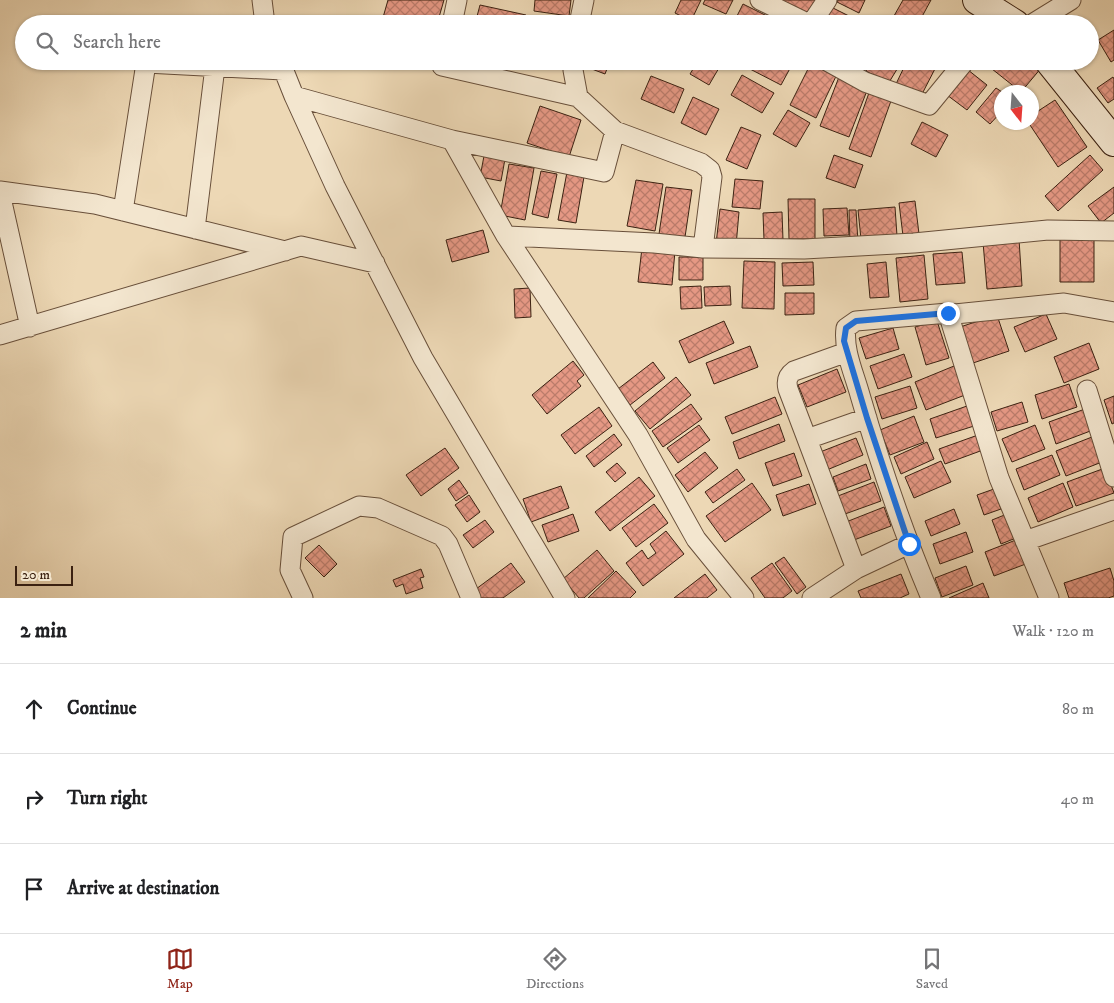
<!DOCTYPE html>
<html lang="en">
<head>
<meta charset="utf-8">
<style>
	:root { --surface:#fff; --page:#f2f2f2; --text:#202124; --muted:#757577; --line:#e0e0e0; --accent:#8f2418 }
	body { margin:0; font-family:"IM FELL DW Pica",serif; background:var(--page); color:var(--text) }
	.compass { position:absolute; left:994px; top:85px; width:45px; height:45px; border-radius:50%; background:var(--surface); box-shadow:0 1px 4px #0004; rotate:163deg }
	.scale { position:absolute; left:15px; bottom:12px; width:58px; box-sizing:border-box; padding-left:5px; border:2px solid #3b2111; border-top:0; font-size:14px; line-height:18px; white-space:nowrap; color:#3b2111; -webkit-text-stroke:4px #f3e6cf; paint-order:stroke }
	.stop { position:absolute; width:15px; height:15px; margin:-11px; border:4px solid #1a73e8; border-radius:50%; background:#fff }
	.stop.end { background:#1a73e8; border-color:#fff; box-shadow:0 1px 5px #0008 }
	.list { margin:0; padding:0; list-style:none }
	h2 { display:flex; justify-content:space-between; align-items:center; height:65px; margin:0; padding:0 20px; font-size:21px }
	h2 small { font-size:16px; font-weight:400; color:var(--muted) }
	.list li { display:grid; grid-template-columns:32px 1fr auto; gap:15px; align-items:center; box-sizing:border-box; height:90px; padding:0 20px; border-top:1px solid var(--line) }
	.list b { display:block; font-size:19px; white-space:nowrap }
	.list em { font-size:16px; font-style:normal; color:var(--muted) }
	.icon { flex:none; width:28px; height:28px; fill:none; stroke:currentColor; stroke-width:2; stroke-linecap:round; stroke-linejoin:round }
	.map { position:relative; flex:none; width:1114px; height:598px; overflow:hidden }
	.search { position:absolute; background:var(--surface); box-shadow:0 1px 4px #0004; left:15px; right:15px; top:15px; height:55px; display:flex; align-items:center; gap:12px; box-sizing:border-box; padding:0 18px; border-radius:28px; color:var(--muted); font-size:19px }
	.sheet { height:335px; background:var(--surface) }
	nav { display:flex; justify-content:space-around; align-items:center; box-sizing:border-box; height:70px; border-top:1px solid var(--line); background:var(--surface); font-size:14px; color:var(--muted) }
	nav a { display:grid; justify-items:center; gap:2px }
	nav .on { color:var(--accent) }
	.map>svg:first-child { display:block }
</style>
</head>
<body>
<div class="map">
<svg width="1114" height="598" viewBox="0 0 1114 598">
	<defs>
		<pattern id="building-cross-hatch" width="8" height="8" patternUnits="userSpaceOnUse" patternTransform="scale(1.25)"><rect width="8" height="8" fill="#e59884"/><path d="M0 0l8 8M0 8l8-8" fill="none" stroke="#bb7c6b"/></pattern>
	</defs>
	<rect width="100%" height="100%" fill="#edd8b5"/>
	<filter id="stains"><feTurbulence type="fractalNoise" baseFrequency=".004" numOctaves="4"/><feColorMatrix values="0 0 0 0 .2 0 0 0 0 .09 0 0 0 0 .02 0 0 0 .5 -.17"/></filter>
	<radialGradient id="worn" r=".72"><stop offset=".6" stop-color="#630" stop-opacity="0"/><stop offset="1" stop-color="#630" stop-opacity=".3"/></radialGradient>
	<!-- building -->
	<path fill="url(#building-cross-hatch)" stroke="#3b2111" d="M388,0H444L437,24H393L382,21Z
		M535,0H571L569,16L534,11Z
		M681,0H701L691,21L675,13Z
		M705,0H733L726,14L703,4Z
		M774,0H817L807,18Z
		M838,0H865L859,13L837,2Z
		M903,0H931L918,24L890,23Z
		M743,4L769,17L766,24H733Z
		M480,5L526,15L525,24H475Z
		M831,7L853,18L850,24H823Z
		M532,18L553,21L552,24H531Z
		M1114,30V60L1111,62L1098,40Z
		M577,61H610L605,74L576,63Z
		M633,61H647L645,66Z
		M698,61H723L709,85L690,74Z
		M754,61H794L781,85L750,69Z
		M812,61H821L839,70L816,118L790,105Z
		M872,61H902L888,84L866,71Z
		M907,61H939L921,96L896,84Z
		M982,61H1035L1042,67L1021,92Z
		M963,66L987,85L967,110L943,92Z
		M742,75L774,93L762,113L731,95Z
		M651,76L684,89L674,113L641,99Z
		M839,77L868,88L849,137L820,126Z
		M1113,77L1114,79V99L1108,103L1097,88Z
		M996,88L1002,92V111L990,124L976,112Z
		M870,90L892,98L871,157L849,149Z
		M693,97L719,109L706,135L681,123Z
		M1055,100L1087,147L1058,167L1028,122H1032V115Z
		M540,106L581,120L569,157L527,143Z
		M788,110L810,123L796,147L773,134Z
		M922,122L948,135L936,157L911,144Z
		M741,127L761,135L747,169L726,160Z
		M834,155L863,165L855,188L826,178Z
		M1090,155L1103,170L1058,211L1045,196Z
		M484,156L505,159L501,181L480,177Z
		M509,164L534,168L525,220L500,215Z
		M541,171L557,174L548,218L532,214Z
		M585,171L576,223L558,220L567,172Z
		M735,179L763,181L760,209L732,207Z
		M636,180L663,184L655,231L627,226Z
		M666,187L692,190L685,237L659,234Z
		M1114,187V213L1101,223L1088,206Z
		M788,199H815V239H789Z
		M915,201L919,234L903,236L899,203Z
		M895,207L897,236L861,239L858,210Z
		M847,208L849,235L824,236L823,209Z
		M720,209L739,212L736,246L716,244Z
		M849,210H856L858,242L850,243Z
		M782,212L783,240H764L763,213Z
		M483,230L489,252L452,262L446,240Z
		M1060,235H1094V282H1060Z
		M1019,239L1022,286L987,289L983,242Z
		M642,248L675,251L672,285L638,282Z
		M962,252L965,283L936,285L933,254Z
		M924,255L928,299L900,302L896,258Z
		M679,257H703V280H679Z
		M744,261L775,262L774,309L742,308Z
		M813,262L814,285L783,286L782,263Z
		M886,262L889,297L870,298L867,264Z
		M701,286L702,308L681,309L680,287Z
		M730,286L731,305L705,306L704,287Z
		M530,288L531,317L515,318L514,289Z
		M785,293H814V314L785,315Z
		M1046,314L1057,339L1025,352L1014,327Z
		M997,315L1009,351L973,363L960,327Z
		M724,321L734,343L689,363L679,341Z
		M937,321L949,358L926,365L915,327Z
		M893,328L899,349L866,359L859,338Z
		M1089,343L1099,369L1064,383L1054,357Z
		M750,346L758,367L714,384L706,363Z
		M904,354L912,377L878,389L870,366Z
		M573,361L584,375L577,381L581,386L547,414L532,395Z
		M653,362L665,378L630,405L618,389Z
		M954,366L965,395L926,410L915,382Z
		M837,369L846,392L807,407L798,385Z
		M676,377L691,395L650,429L635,411Z
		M1069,384L1077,407L1042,419L1035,395Z
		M910,386L917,408L882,419L875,397Z
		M1114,396V423L1112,424L1104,400Z
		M775,397L782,414L732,434L725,417Z
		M1022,402L1028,422L997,431L991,412Z
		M691,404L702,419L663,447L652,431Z
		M967,406L974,426L936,438L930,419Z
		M599,407L612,426L575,454L561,435Z
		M1085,409L1093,430L1056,444L1049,422Z
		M914,416L924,442L890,455L880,430Z
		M779,424L785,441L739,459L733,442Z
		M699,425L710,440L678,463L667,448Z
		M1035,425L1045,449L1012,462L1002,439Z
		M614,434L622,445L594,467L586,456Z
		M978,435L983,450L945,464L939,449Z
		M1092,437L1102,462L1066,476L1056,451Z
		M856,438L863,455L822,472L815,454Z
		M927,442L934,459L901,474L894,457Z
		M445,448L459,468L421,496L406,475Z
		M705,452L718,468L688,492L675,475Z
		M794,453L802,476L773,486L765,463Z
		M1052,455L1060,475L1024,490L1016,469Z
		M941,461L951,482L914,498L905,477Z
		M617,463L626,473L615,482L606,472Z
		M866,464L871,479L838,491L833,477Z
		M1105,468L1114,493L1076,506L1067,482Z
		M737,469L745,480L713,503L705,492Z
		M639,477L655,496L610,531L595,512Z
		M459,480L468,493L456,501L448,489Z
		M874,482L881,501L845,514L838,496Z
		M752,483L771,510L725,542L706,516Z
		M1063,483L1073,507L1038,522L1028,498Z
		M809,484L816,504L783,516L776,495Z
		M561,486L569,508L531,522L523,499Z
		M994,489L1001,509L984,515L977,495Z
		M469,495L480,512L467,522L455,505Z
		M654,504L668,523L636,547L622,528Z
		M884,507L891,526L854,540L846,522Z
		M954,509L960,524L931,536L925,521Z
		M573,514L579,531L548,542L542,525Z
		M1007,514L1016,538L1001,544L992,520Z
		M485,520L494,532L473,548L463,535Z
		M666,531L684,554L643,586L626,563L642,550L648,559L656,553L650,544Z
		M966,532L973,552L940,564L933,544Z
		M1021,538L1031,562L994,576L985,552Z
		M319,545L337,564L324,577L305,558Z
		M597,550L614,571L584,598H579L563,579Z
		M784,557L806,587L797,594L775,563Z
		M511,563L525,582L503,598H477L472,592Z
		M772,563L792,591L783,598H765L751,578Z
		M966,566L973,585L942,597L935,578Z
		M1110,568L1114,581V596L1108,598H1069L1064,583Z
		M421,569L424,577L420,578L423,588L406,594L403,584L396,587L393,580Z
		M616,571L636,592L630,598H588Z
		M705,574L717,590L707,598H674Z
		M901,574L909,594L900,598H861L858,591Z
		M983,583L989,598H949Z"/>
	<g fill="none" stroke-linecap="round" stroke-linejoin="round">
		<defs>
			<path id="street" d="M262,0L265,24
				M760,0L809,24
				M452,24L457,0
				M579,24L584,0
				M811,24L827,0
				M1032,24L1071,0
				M280,61L294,96L335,186L423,358L565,598
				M443,61L442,66L578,97
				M574,61L573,70L578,97L615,131
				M827,61L865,82L929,105L965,61
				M294,96L452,140
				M0,191L95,204L285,251
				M0,193L30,327
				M123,211L146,63L283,70
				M195,229L215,67
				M506,236L654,243L703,248L804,249L914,243L1048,230L1114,231
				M703,248L712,177L710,170L701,163L615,131L604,172L452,140L506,236L638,435L696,539L744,598
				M0,335L301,246L375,263
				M1087,390L1114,477
				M867,418L807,439L856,569L909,544
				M807,439L788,389C786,381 787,376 794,371L847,352
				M1025,541L1114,510
				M303,598L290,570L293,537L359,506L378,508L442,536L448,544L471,598
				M812,598L856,569
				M931,598C903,532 880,464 860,395C854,373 843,350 846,328L856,321L948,313
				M1049,598L999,478L948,313L955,314L1064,303L1114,312"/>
			<path id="secondary" d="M977,0L1015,24
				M1049,61L1114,142"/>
		</defs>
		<!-- street casing -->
		<use href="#street" stroke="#684f3a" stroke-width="21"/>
		<!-- secondary casing -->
		<use href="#secondary" stroke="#3b2111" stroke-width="30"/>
		<!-- street -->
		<use href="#street" stroke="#f3e6cf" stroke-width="19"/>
		<!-- secondary -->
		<use href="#secondary" stroke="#f3e6cf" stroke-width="28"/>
	</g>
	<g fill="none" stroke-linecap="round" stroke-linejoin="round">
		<!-- route -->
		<path stroke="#1a73e8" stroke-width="6" d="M909,544L867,418L844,341L846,328L856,321L948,313"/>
	</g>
	<rect width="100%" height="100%" filter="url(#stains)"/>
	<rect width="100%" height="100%" fill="url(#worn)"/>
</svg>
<svg class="compass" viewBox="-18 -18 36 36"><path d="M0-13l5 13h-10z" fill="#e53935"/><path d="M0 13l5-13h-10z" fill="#757577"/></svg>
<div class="scale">20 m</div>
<div class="stop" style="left:909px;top:544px"></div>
<div class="stop end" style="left:948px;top:313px"></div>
<div class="search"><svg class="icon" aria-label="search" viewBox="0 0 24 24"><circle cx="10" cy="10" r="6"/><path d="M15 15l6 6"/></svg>Search here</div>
</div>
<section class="sheet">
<h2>2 min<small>Walk · 120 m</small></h2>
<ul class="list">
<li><svg class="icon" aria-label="ahead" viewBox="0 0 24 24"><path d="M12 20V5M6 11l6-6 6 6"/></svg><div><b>Continue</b></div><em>80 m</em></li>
<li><svg class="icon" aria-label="right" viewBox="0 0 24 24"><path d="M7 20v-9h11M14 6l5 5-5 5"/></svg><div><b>Turn right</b></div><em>40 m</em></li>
<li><svg class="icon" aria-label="arrive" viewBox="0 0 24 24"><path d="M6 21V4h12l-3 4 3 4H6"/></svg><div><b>Arrive at destination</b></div></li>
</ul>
</section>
<nav>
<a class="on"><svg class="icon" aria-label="map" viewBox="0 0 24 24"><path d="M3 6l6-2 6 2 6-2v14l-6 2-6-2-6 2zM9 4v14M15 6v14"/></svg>Map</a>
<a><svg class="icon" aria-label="directions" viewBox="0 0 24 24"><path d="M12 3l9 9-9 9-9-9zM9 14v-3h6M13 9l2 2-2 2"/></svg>Directions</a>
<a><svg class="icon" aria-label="saved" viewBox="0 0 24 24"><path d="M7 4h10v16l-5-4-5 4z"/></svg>Saved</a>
</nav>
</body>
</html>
